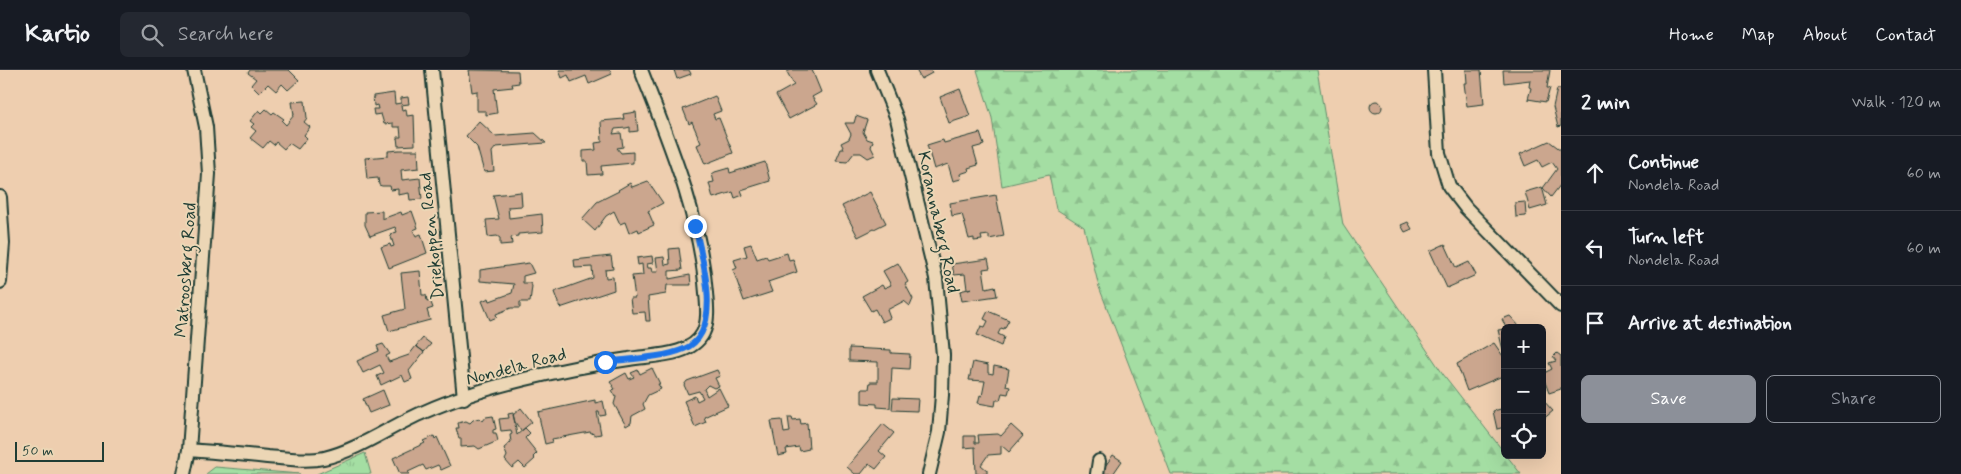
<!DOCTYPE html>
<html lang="en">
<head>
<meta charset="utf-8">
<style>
	:root { --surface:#171b24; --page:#242831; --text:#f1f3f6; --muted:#9ea1a6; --line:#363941; --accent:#8c9099 }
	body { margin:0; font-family:Mynerve,sans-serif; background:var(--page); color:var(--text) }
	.controls { position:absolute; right:15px; bottom:15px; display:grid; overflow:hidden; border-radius:8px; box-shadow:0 5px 20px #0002 }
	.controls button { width:45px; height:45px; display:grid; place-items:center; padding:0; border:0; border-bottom:1px solid var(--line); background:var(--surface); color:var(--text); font:25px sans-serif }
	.scale { position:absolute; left:15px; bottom:12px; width:89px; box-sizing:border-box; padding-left:5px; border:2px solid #1f3d34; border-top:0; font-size:14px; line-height:18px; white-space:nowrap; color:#1f3d34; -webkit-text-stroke:4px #ecd6b5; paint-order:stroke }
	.stop { position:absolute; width:15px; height:15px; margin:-11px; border:4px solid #1a73e8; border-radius:50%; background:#fff }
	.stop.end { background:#1a73e8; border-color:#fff; box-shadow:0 1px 5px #0008 }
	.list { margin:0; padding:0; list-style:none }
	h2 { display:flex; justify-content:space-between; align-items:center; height:65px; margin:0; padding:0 20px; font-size:21px }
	h2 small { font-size:16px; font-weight:400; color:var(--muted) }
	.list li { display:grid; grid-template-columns:32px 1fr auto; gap:15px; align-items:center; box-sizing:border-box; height:75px; padding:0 20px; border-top:1px solid var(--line) }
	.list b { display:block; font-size:19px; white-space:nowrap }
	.list p { margin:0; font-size:16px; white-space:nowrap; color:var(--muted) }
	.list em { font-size:16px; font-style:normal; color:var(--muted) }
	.actions { display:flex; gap:10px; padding:15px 20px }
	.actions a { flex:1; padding:11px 0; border:1px solid var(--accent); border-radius:8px; text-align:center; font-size:18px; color:var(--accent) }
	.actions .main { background:var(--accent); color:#fff }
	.icon { flex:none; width:28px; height:28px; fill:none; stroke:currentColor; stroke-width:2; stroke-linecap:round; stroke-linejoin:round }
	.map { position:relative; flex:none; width:1561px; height:404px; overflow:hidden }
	header { display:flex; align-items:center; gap:30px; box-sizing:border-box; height:70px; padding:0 25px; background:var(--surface); border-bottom:1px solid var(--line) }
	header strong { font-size:24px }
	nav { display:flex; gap:28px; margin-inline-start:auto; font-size:18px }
	.search { width:350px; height:45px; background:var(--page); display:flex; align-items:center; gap:12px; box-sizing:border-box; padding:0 18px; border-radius:8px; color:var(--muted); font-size:19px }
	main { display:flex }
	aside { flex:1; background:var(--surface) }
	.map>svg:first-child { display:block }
</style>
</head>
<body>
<header>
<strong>Kartio</strong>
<div class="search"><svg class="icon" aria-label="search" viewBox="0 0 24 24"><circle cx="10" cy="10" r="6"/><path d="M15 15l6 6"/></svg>Search here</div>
<nav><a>Home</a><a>Map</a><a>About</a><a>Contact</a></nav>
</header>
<main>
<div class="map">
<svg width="1561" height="404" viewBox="0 0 1561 404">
	<defs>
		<pattern id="grass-tufts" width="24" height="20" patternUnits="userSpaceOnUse" patternTransform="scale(1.25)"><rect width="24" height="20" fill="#a4dea3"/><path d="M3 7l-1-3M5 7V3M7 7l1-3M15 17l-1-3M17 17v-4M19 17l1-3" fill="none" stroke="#8dbf8d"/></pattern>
		<pattern id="forest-firs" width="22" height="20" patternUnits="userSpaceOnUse" patternTransform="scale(1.25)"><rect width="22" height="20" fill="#a4dea3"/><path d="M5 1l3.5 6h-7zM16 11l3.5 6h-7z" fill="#8dbf8d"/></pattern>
	</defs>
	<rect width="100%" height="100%" fill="#eeceaf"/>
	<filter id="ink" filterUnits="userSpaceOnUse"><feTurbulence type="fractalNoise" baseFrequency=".02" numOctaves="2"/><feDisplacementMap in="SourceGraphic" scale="10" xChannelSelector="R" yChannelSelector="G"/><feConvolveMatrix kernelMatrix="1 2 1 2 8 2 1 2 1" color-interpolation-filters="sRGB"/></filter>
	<g filter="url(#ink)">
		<!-- grass -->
		<path fill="url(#grass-tufts)" stroke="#628e6c" d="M365,383L371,404H317Z
			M215,397L300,404H206Z"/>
		<!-- forest -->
		<path fill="url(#forest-firs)" stroke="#628e6c" d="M977,0H1317L1343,155L1443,304L1521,404H1171L1099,217L1084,157L1056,139L1049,105L1002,116L992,48Z"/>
		<!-- building -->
		<path fill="#cba68e" stroke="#1f3d34" d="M250,0H289L299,10L288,20L282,14L276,21L268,14L259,23L251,15L256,9L248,3Z
			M469,0L518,1L519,13L512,14L513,17L494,19L497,43L486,45V41H477V21L472,22Z
			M559,0H610L612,4L589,14L586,6L571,12L568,5L562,8Z
			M674,0H689L691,4L677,9Z
			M791,0H812L821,22L812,27L817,34L789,49L776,25L794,15L787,2Z
			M916,0H930L932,3L921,9Z
			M1466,0H1481L1484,34L1467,36L1464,13H1467Z
			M1503,0H1550L1547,18H1550L1546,32L1528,29L1531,18L1529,17L1530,10L1504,13Z
			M960,19L970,46L949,53L940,27Z
			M1557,19H1561V56L1558,57L1553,37Z
			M394,23L395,34L401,33V28L408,27L409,34L401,35L402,40L406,39L407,46L414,45L415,75L398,76L397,67H401L400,57H393V53L384,54L381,44L374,45L373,39H378L377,35L374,36L373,26Z
			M715,26L721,41L713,44L715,49L719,48L733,83L705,94L697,75L701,73L692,52L689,54L683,39Z
			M305,31L307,48L304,52L310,57L304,65L307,68L298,79L289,73L284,79L276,72L274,75L269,71L263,78L250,68L256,61L251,57L254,54L250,51L259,40L262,43L266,39L272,44L274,42L284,49L282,51L286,55L294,45L292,32Z
			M1370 37a6 6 0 1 1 12 0a6 6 0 1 1-12 0Z
			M636,42L638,61L630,62V57L626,58L615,59L613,64L621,63L623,77L617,78L621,83L633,82V93L601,96L602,104L588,105L587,91H583V81L596,80L595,73L602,72L601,51L624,49L623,44Z
			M856,46L867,50L863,62L867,69L873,71L871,77L875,85L868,88L861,83H854L847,92L836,91L841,79H844L841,73L849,69L851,64L845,53H854Z
			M479,51L495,66L535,63L546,73L496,77L492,82L494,101L484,102L477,77L466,66Z
			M980,63L984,75L973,78L978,95L968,98L969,101L960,104L961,109L953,111L948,94L934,99L927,75L943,70L944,73Z
			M1549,71L1561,80V114L1551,127L1543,118L1557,99L1552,92L1542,97L1538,90L1525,96L1520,84Z
			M399,80H418L419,98L401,100L402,110L420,108L422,129L410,130L409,123L398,125V119L391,120L390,116H382L379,115L378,108L367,109L365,88L388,86V81Z
			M765,92L770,111L741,120L743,125L735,128L733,122L713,128L709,113L714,112L712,104L715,102L729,98L730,103Z
			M648,111L663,133L648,141L654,155L639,162L638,159L629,163L625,152L620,154L614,141L606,146L595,161L582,149L597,132L619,121L618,120L630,113L632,117Z
			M1542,117L1547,135L1530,140L1525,122Z
			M521,122L522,136L508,137L509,148L542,144L543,162L518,164V166L511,167L512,174L500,175V168L497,166L488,167L486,150L499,149L493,125Z
			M870,122L886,153L858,167L842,136Z
			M996,125L1004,166L989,169V165L981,166L982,170L974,171V168L969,169L962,144L952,146L950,133Z
			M1525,132L1526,146L1516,147L1515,133Z
			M382,141V149L401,142L402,145L412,141L418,158L413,160L416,166L421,164L427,183L389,198L381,177L390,174L391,177L394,176L390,164L397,162L395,157L370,166L365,155V142Z
			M1408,152L1412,159L1405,162L1401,155Z
			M751,174L757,189L766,186L768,189L787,183L789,190L793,189L797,202L768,212L772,222L744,231L733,200L737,198L734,190L747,186L744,176Z
			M1445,174L1456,198L1469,192L1476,205L1447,218L1430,181Z
			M679,178L682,200L669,201V209L690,205L691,215H667L666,224L648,227L650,251H646L645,242L632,243L630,228H635L632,206L643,205L642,194L638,195L637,188L652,186L653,193L647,194L648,198H651L652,202H658L656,188L664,187L665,195L670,194L669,179Z
			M611,186L613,199L605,200L606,208L613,207L614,220L560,238L554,222L593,208L592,197L575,198L574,190Z
			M988,189L990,198L983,199L986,218L995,216L997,226L962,231L960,221L972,218L967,219L965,204L954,205L952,194Z
			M529,193L534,203L523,206V213H530L532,216L530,232H520V238H511L496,244L497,247L490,250L482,231L489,228L490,231L512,223L514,214L480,211V200Z
			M898,193L908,212L905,214L913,229L910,236L904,231L887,240L890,248L882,252L875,239L871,241L862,226L882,215L884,218L891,215L883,201Z
			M420,201L422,225H426L427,231L430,230L433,238L427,240L430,250L389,261L384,245L405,239L401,203Z
			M988,241L1009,250L1004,259L1001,258L998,264L1004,267L1001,276L977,265L981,256L985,257L988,251L984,249Z
			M1510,246L1520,257V258H1506L1502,249Z
			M1505,259V280H1503L1498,260Z
			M423,268L431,274L424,282L416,276Z
			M1494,273L1505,289V305L1467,321L1457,294Z
			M383,274L390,284L386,286L389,292L409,285L416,276L424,282L409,301L412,309L405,312L402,305L381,315L377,306L384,303L380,295L363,303L357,291L379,281L377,276Z
			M849,278L891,280V283L910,284L909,299L892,298L890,338L877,337V334L862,333V319H869L870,312H878V292L849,291Z
			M1557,283L1561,286V319L1549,323L1542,304L1552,299L1549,293L1556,291L1553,287Z
			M973,292L988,295V303L993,304L994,296L1009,299L1006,316L1010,317L1008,324L1002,323L1000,330H996L995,336L978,333L980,325L982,326L985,311L969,310Z
			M652,298L660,314H658L661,319L648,325L643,334L645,339L632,346L631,353L626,356L614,334L616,327L612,320L615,319L610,312L626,303L629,309L634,307L631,303L638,300L640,304Z
			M717,300L720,306L715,308L719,316L714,318L708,315L704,319L707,326L719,318L728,336L704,347L706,352L695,357L684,331L695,326L697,331L703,328L699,321L688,324L684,315L687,311Z
			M383,320L389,335L369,343L363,329Z
			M893,328L918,329L917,341L892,340Z
			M1542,329L1553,341L1542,350Z
			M595,330V333L603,331L606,345L600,346L599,342H597L601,364L595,365L590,362L552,369L553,372L545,374L538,342Z
			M521,338L532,352L521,361L515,352L513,345Z
			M1505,338V357L1497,359L1493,341Z
			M513,343L517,365L525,358L530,363L525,368L537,383L533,387L535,389L525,398L519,392L512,398L505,390L507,386L504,378L511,372L510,365L512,364L511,360L501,361L499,349L509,348L508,344Z
			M493,346L496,359L493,360V363H496L498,371L479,379L475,376L461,377V369H459L456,358H459L458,353L466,351L470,353L473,350L479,348L483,351L486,347Z
			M788,347H792L793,350L800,349L801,354L807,353L809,379L800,381L799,377L786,379L787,384L778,386L771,351L782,350L784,363L790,362Z
			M883,354L894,363L879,381L886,387L876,399L869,394L861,404H855L847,397Z
			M1011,355L1023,366L1009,382L1001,375V384L988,385L981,395L987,400V404H976L975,377L964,378V366H975V373H979L978,365L998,364L1001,366Z
			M434,366L435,369L437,367L450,396L441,400L438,395L426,400L423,395L408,402L409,404H400L393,388L425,373L423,371Z
			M1113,385L1122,391L1113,404H1104L1101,402Z"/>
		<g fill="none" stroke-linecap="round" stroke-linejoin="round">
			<defs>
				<path id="street" d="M432,0L464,328
					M877,0L897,49L936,208L943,285L942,325L939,362L929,404
					M1434,0L1439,83L1449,116L1466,138L1561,236
					M0,127L3,173L0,212
					M189,380C215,382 241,384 267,387C285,388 305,392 324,388C359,380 391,356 424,342C483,316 565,298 629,289C652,285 691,287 703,263C709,251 707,235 706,223C700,144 669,72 641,0
					M184,404L189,380L209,104L206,57L194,0
					M1097,404L1099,391"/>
			</defs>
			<!-- street casing -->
			<use href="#street" stroke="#1f3d34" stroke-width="16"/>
			<!-- street -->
			<use href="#street" stroke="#ecd6b5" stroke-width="12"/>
		</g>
	</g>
	<g fill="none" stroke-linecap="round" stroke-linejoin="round" filter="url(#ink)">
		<!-- route -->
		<path stroke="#1a73e8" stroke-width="6" d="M605,292C629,289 663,288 684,279C725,262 702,188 695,156"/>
	</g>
	<g text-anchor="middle" stroke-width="4" stroke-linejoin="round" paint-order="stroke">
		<!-- street labels -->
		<g font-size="18" fill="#1f3d34" stroke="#ecd6b5">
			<text transform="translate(939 152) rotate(78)" y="6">Korannaberg Road</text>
			<text transform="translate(431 166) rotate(-96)" y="6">Driekoppen Road</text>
			<text transform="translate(185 200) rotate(-86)" y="6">Matroosberg Road</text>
			<text transform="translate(516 296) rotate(-15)" y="6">Nondela Road</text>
		</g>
	</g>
</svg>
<div class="controls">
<button>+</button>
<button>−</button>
<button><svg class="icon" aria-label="locate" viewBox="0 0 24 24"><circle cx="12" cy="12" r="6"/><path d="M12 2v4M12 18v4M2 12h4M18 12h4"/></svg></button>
</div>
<div class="scale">50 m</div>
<div class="stop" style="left:605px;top:292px"></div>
<div class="stop end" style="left:695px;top:156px"></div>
</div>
<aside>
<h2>2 min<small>Walk · 120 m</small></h2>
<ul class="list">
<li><svg class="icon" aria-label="ahead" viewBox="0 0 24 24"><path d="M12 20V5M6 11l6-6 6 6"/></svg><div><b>Continue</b><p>Nondela Road</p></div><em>60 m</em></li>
<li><svg class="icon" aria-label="left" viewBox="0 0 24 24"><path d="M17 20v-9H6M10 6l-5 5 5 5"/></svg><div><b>Turn left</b><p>Nondela Road</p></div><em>60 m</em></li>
<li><svg class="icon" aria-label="arrive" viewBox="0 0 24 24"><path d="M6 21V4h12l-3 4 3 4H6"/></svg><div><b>Arrive at destination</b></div></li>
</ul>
<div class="actions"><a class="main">Save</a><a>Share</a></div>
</aside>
</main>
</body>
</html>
